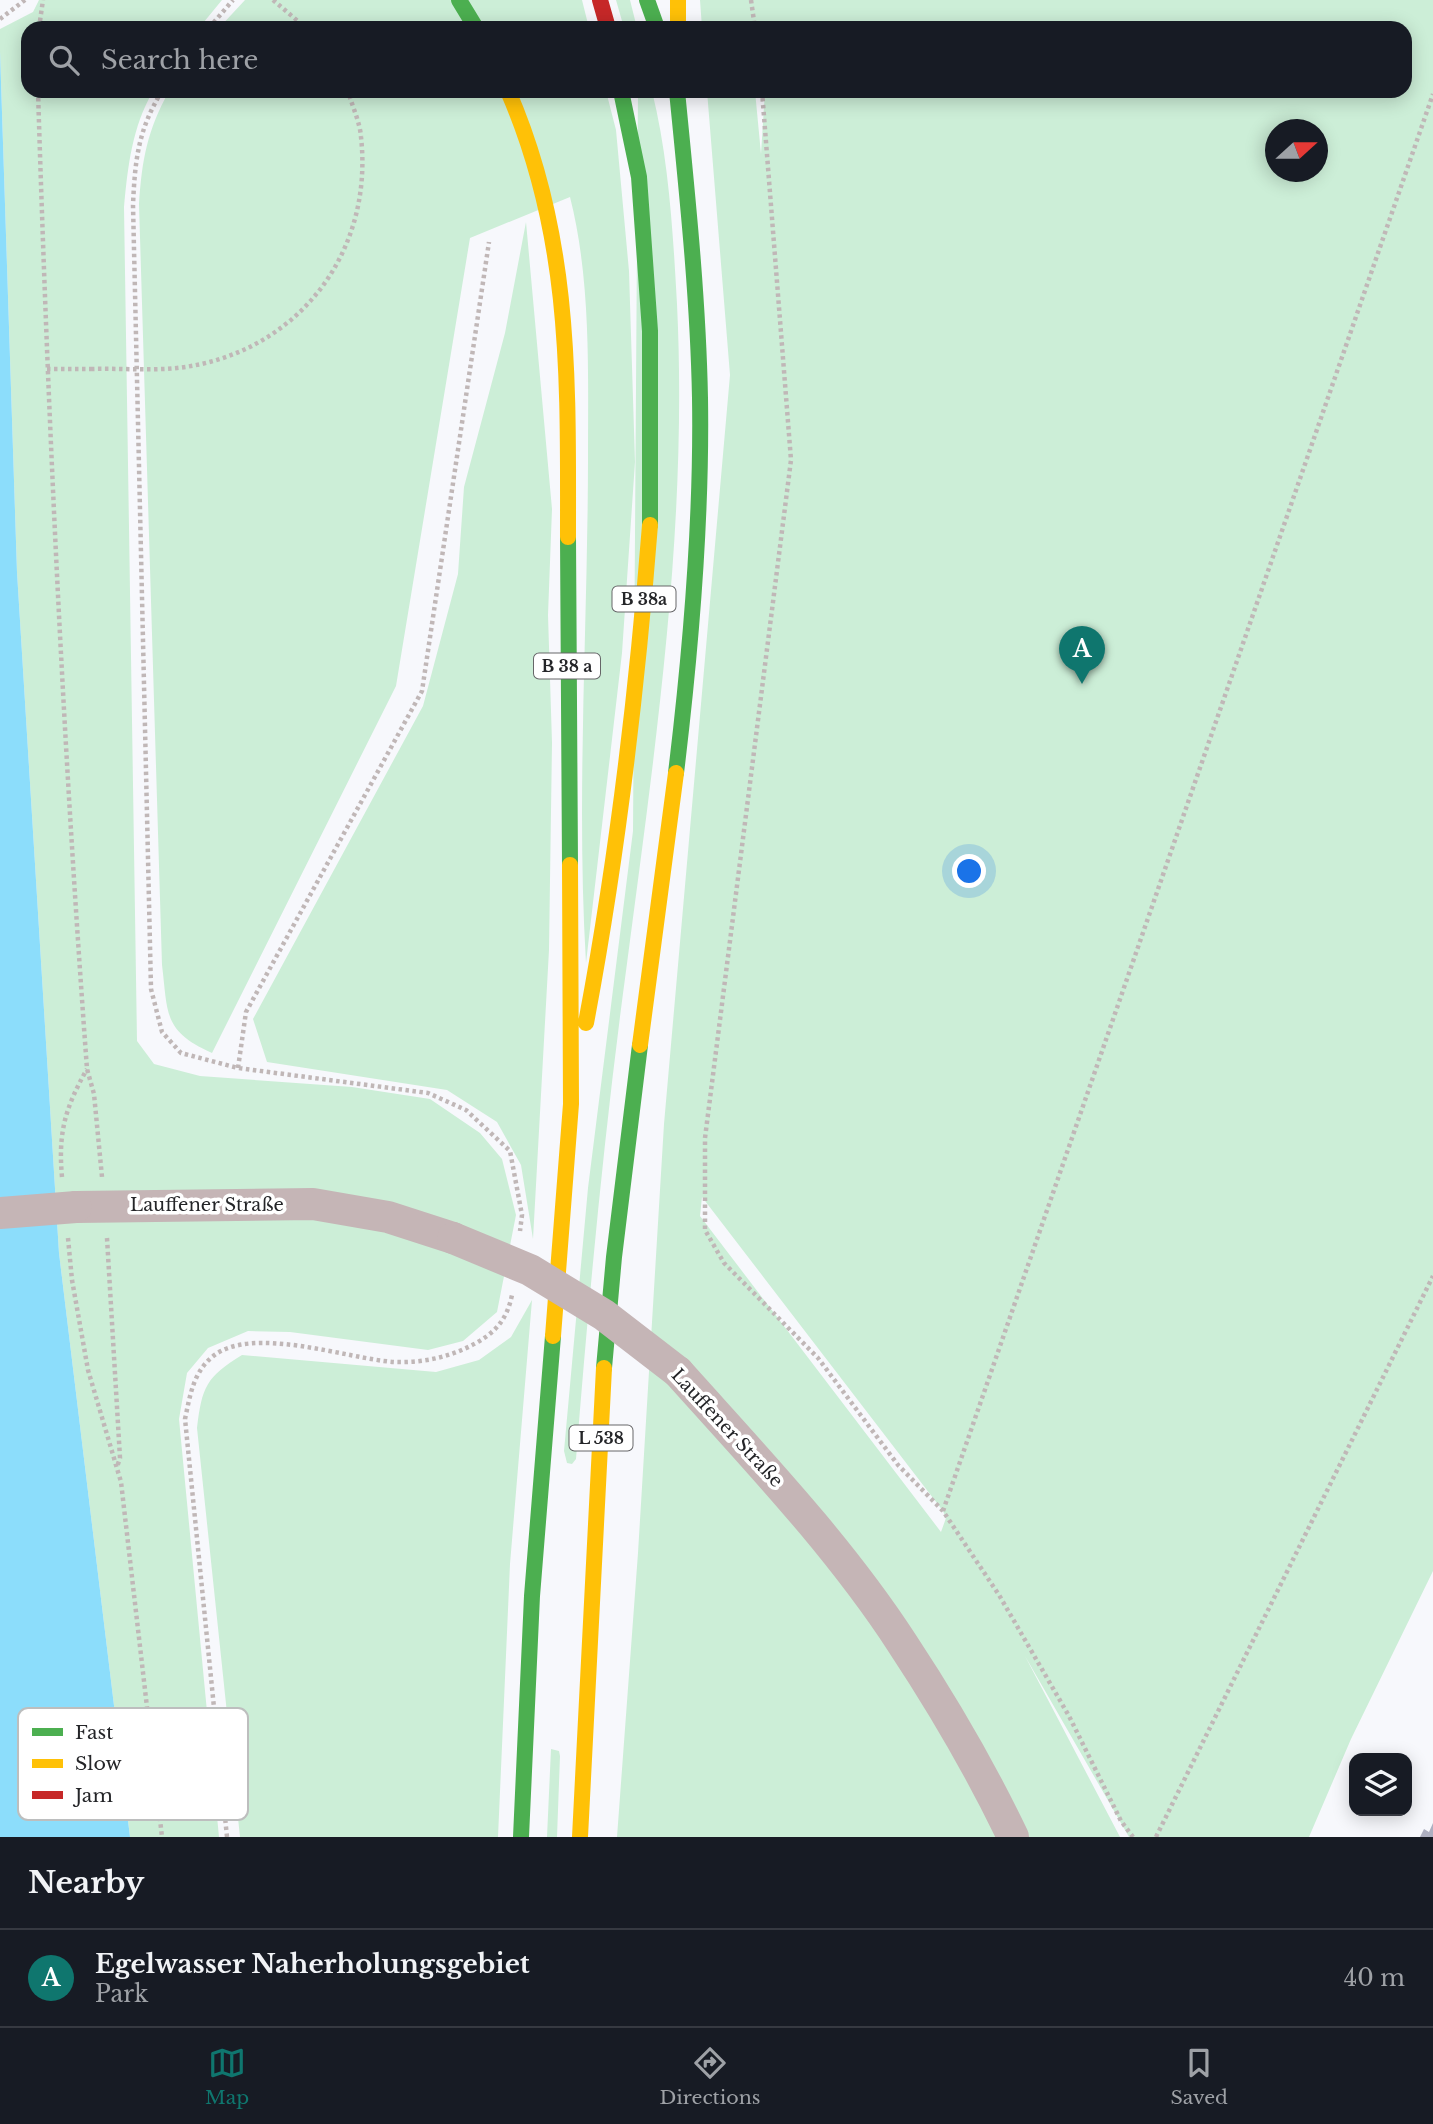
<!DOCTYPE html>
<html lang="en">
<head>
<meta charset="utf-8">
<style>
	:root { --surface:#171b24; --page:#20242c; --text:#f1f3f6; --muted:#9ea1a6; --line:#363941; --accent:#0f766e }
	body { margin:0; font-family:"Libre Baskerville",serif; background:var(--page); color:var(--text) }
	.controls { position:absolute; right:21px; bottom:21px; display:grid; overflow:hidden; border-radius:14px; box-shadow:0 4px 18px #0003 }
	.controls button { width:63px; height:63px; display:grid; place-items:center; padding:0; border:0; border-bottom:2px solid var(--line); background:var(--surface); color:var(--text); font:35px sans-serif }
	.compass { position:absolute; left:1265px; top:119px; width:63px; height:63px; border-radius:50%; background:var(--surface); box-shadow:0 4px 18px #0003; rotate:69deg }
	.you { position:absolute; left:970px; top:872px; width:24px; height:24px; margin:-18px; border:5px solid #fff; border-radius:50%; background:#1a73e8; box-shadow:0 0 0 10px #1a73e833 }
	.badge { display:grid; place-items:center; width:46px; height:46px; border-radius:50%; background:var(--accent); color:#fff; font-size:23px; font-weight:700 }
	.pin { position:absolute; translate:-50% -58px; filter:drop-shadow(0 2px 4px #0008) }
	.pin::after { content:''; position:absolute; top:37px; width:24px; height:21px; background:inherit; clip-path:polygon(0 0,100% 0,50% 100%) }
	.list { margin:0; padding:0; list-style:none }
	h2 { display:flex; justify-content:space-between; align-items:center; height:91px; margin:0; padding:0 28px; font-size:30px }
	h2 small { font-size:23px; font-weight:400; color:var(--muted) }
	.list li { display:grid; grid-template-columns:46px 1fr auto; gap:21px; align-items:center; box-sizing:border-box; height:98px; padding:0 28px; border-top:2px solid var(--line) }
	.list b { display:block; font-size:26px; white-space:nowrap }
	.list p { margin:0; font-size:23px; white-space:nowrap; color:var(--muted) }
	.list em { font-size:23px; font-style:normal; color:var(--muted) }
	.icon { flex:none; width:38px; height:38px; fill:none; stroke:currentColor; stroke-width:2; stroke-linecap:round; stroke-linejoin:round }
	.map { position:relative; flex:none; width:1433px; height:1837px; overflow:hidden }
	.search { position:absolute; background:var(--surface); box-shadow:0 4px 18px #0003; left:21px; right:21px; top:21px; height:77px; display:flex; align-items:center; gap:18px; box-sizing:border-box; padding:0 24px; border-radius:21px; color:var(--muted); font-size:26px }
	.sheet { height:189px; background:var(--surface) }
	nav { display:flex; justify-content:space-around; align-items:center; box-sizing:border-box; height:98px; border-top:2px solid var(--line); background:var(--surface); font-size:19px; color:var(--muted) }
	nav a { display:grid; justify-items:center; gap:4px }
	nav .on { color:var(--accent) }
	.map>svg:first-child { display:block }
</style>
</head>
<body>
<div class="map">
<svg width="1433" height="1837" viewBox="0 0 1433 1837">
	<rect width="100%" height="100%" fill="#f7f8fc"/>
	<!-- green -->
	<path fill="#cceed7" fill-rule="evenodd" d="M39,0H222L199,28H28V91H153C132,128 128,165 124,207L137,1041L154,1064L200,1076L352,1087L430,1099L480,1133L502,1159L516,1215L497,1312L463,1341L428,1350L290,1332L248,1331L208,1348L187,1373L179,1419L219,1837H130L59,1253L17,572L0,51V29L33,12Z
		M245,0H582L589,28H219Z
		M616,0H630L637,28H624Z
		M700,0H1433V1571L1351,1739L1309,1837H1129L1025,1656L1120,1837H617L638,1553L664,1124L730,375L707,91H755L761,154L765,91H1405V28H702ZM1276,130H1318V172H1276ZM702,1197L943,1511L946,1518L941,1532L700,1216Z
		M169,91H606L616,130L629,271L635,462L622,653L586,963C576,794 588,624 588,455C588,370 591,280 570,197L470,238L396,686L212,1053C163,1031 168,1014 162,965L139,204C142,160 147,131 169,91Z
		M638,91H652C669,160 673,233 677,304C688,529 655,749 626,971C604,1134 589,1296 576,1459L572,1464L567,1463L564,1451L588,1188L633,831Z
		M526,222L552,509L548,615L552,743L549,950L533,1239L521,1165L497,1122L447,1090L267,1062L253,1019L423,706L458,574L464,487L505,333Z
		M532,1300L510,1564L498,1837H240L197,1428C202,1387 206,1377 242,1355L436,1372L479,1360L511,1337Z
		M551,1749L559,1751L560,1756L557,1837H547Z"/>
	<!-- water -->
	<path fill="#8cddfb" d="M0,51L17,572L59,1253L130,1837H0Z"/>
	<!-- building -->
	<path fill="#adafc0" d="M1433,1823V1837H1420L1424,1829L1429,1832Z"/>
	<g fill="none" stroke-linecap="round" stroke-linejoin="round">
		<!-- path -->
		<path stroke="#c0b7b7" stroke-width="4.5" stroke-dasharray="3.5 3.5" stroke-linecap="butt" d="M273,0L306,28
			M751,0L755,28
			M0,19L25,0
			M39,28L43,0
			M209,28L233,0
			M38,91C48,417 63,743 87,1069L94,1094L102,1177
			M162,91C138,130 135,160 133,205L151,989L162,1032L181,1053L238,1068L428,1093L466,1110L510,1151L522,1215L520,1231
			M762,91L791,460L705,1138V1230L724,1263L818,1358L898,1465L943,1511L999,1595L1069,1716L1121,1821L1133,1837
			M47,369H91
			M238,1068L246,1012L422,691L489,242
			M62,1177C58,1133 65,1108 87,1069
			M68,1238L72,1280L88,1370L121,1482L162,1837
			M107,1238L120,1458L117,1467
			M943,1511L1433,94
			M227,1837L185,1419C190,1396 193,1373 212,1357C251,1324 348,1359 394,1362C423,1363 451,1357 476,1343C496,1332 507,1319 512,1295
			M1156,1837L1433,1276"/>
		<!-- street -->
		<path stroke="#c5b5b6" stroke-width="32" d="M76,1207L313,1204L388,1217L453,1238
			M678,1372C755,1458 839,1546 902,1643C943,1705 981,1770 1013,1837"/>
		<!-- fast -->
		<path stroke="#4caf50" stroke-width="16" d="M459,0L476,28
			M647,0L657,28
			M621,91L639,177L650,331V525
			M568,537L570,865
			M676,773C691,649 702,523 700,398C698,295 687,193 677,91
			M604,1368L614,1257L640,1045
			M521,1837L532,1596L553,1336"/>
		<!-- slow -->
		<path stroke="#ffc107" stroke-width="16" d="M678,0V28
			M508,91C572,238 568,380 568,537
			M586,1023C617,859 637,691 650,525
			M640,1045L676,773
			M553,1336L571,1104L570,865
			M580,1837L604,1368"/>
		<!-- jam -->
		<path stroke="#c62828" stroke-width="16" d="M600,0L608,28"/>
		<!-- path-bridge -->
		<path stroke="#c0b7b7" stroke-width="4.5" stroke-dasharray="3.5 3.5" stroke-linecap="butt" d="M91,369C119,368 149,371 177,368C295,355 374,255 361,137C360,122 352,106 348,91"/>
		<!-- street-bridge -->
		<path stroke="#c5b5b6" stroke-width="32" d="M0,1213L76,1207
			M453,1238L530,1270L604,1315L678,1372"/>
	</g>
	<g text-anchor="middle" stroke-width="7" stroke-linejoin="round" paint-order="stroke">
		<!-- shield labels -->
		<g fill="#fff" stroke="#666668" stroke-width="2">
			<rect x="612.5" y="586.5" width="63" height="25" rx="5"/>
			<rect x="534" y="653.5" width="66" height="25" rx="5"/>
			<rect x="569.5" y="1425.5" width="63" height="25" rx="5"/>
		</g>
		<g font-size="16" font-weight="bold" fill="#242528">
			<text x="644" y="605">B 38a</text>
			<text x="567" y="672">B 38 a</text>
			<text x="601" y="1444">L 538</text>
		</g>
		<!-- street labels -->
		<g font-size="18" fill="#242528" stroke="#fff">
			<text x="207" y="1211">Lauffener Straße</text>
			<text transform="translate(727 1428) rotate(47)" y="6">Lauffener Straße</text>
		</g>
	</g>
	<!-- legend -->
	<rect x="18" y="1708" width="230" height="112" rx="10" fill="#fff" stroke="#bdbebe" stroke-width="2"/>
	<rect x="32" y="1728" width="31" height="8" fill="#4caf50"/>
	<rect x="32" y="1759" width="31" height="9" fill="#ffc107"/>
	<rect x="32" y="1791" width="31" height="8" fill="#c62828"/>
	<g font-size="19" fill="#242528">
		<text x="75" y="1739">Fast</text>
		<text x="75" y="1770">Slow</text>
		<text x="75" y="1802">Jam</text>
	</g>
</svg>
<div class="controls">
<button><svg class="icon" aria-label="layers" viewBox="0 0 24 24"><path d="M12 4l9 5-9 5-9-5zM3 14l9 5 9-5"/></svg></button>
</div>
<svg class="compass" viewBox="-18 -18 36 36"><path d="M0-13l5 13h-10z" fill="#e53935"/><path d="M0 13l5-13h-10z" fill="#9ea1a6"/></svg>
<div class="you"></div>
<div class="pin badge" style="left:1082px;top:684px">A</div>
<div class="search"><svg class="icon" aria-label="search" viewBox="0 0 24 24"><circle cx="10" cy="10" r="6"/><path d="M15 15l6 6"/></svg>Search here</div>
</div>
<section class="sheet">
<h2>Nearby<small></small></h2>
<ul class="list">
<li><span class="badge">A</span><div><b>Egelwasser Naherholungsgebiet</b><p>Park</p></div><em>40 m</em></li>
</ul>
</section>
<nav>
<a class="on"><svg class="icon" aria-label="map" viewBox="0 0 24 24"><path d="M3 6l6-2 6 2 6-2v14l-6 2-6-2-6 2zM9 4v14M15 6v14"/></svg>Map</a>
<a><svg class="icon" aria-label="directions" viewBox="0 0 24 24"><path d="M12 3l9 9-9 9-9-9zM9 14v-3h6M13 9l2 2-2 2"/></svg>Directions</a>
<a><svg class="icon" aria-label="saved" viewBox="0 0 24 24"><path d="M7 4h10v16l-5-4-5 4z"/></svg>Saved</a>
</nav>
</body>
</html>
